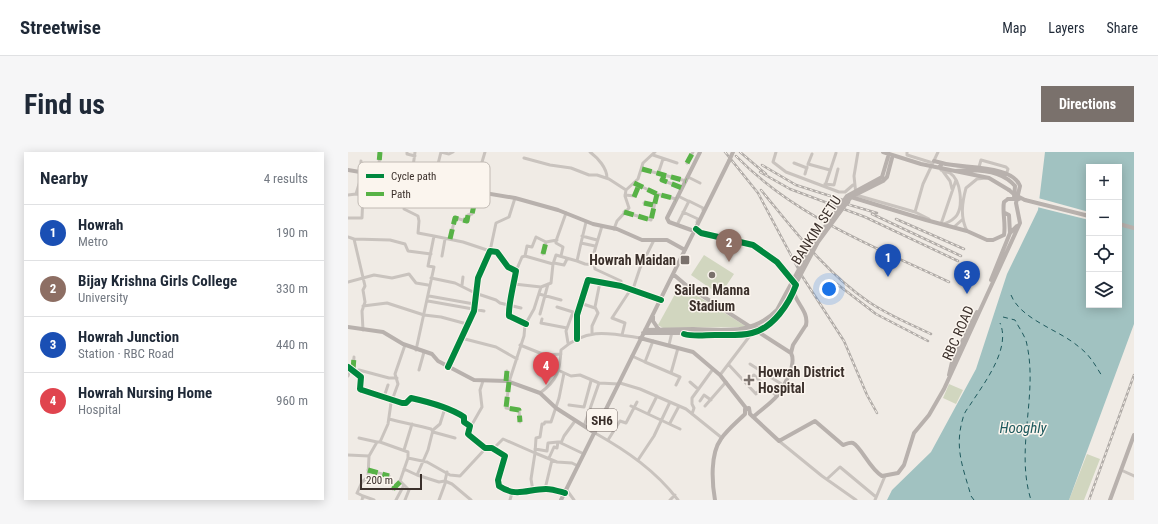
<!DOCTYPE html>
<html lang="en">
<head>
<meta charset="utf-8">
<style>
	:root { --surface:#fff; --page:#f6f6f7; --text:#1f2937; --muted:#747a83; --line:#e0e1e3; --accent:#7a716c }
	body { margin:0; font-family:"Roboto Condensed",sans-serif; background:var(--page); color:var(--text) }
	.controls { position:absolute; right:12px; top:12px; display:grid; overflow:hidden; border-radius:0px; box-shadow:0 2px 10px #0003 }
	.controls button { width:36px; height:36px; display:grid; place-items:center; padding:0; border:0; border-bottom:1px solid var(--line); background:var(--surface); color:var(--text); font:20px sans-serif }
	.scale { position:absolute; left:12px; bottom:10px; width:62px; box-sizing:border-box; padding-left:4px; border:2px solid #3b302b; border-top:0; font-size:11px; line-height:14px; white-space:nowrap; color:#3b302b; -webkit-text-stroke:3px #fbf5ee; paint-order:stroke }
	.you { position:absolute; left:481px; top:137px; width:14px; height:14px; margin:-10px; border:3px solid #fff; border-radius:50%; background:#1a73e8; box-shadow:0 0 0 6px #1a73e833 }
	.badge { display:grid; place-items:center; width:26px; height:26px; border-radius:50%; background:var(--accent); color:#fff; font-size:13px; font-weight:700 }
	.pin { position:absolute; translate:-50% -33px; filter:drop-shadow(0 1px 2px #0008) }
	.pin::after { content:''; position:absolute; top:21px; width:14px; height:12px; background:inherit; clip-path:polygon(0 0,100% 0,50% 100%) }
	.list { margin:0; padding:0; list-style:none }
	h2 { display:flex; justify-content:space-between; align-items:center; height:52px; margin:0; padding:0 16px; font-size:17px }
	h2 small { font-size:13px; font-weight:400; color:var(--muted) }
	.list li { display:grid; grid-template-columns:26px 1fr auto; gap:12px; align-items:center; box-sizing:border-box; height:56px; padding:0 16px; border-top:1px solid var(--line) }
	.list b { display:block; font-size:15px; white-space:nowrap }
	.list p { margin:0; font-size:13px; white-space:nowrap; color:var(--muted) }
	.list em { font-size:13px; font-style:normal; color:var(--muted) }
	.icon { flex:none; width:22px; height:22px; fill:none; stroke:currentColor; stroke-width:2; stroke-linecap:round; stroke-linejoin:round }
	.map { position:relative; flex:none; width:786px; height:348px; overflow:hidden; border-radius:0px }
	header { display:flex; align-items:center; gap:24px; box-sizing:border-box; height:56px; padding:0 20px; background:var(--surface); border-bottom:1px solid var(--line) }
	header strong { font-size:19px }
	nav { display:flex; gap:22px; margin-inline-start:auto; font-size:14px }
	.intro { display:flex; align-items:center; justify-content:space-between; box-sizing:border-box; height:96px; padding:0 24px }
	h1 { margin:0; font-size:28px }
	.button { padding:10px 18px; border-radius:0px; background:var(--accent); color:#fff; font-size:14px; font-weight:700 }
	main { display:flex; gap:24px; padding:0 24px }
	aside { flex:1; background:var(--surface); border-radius:0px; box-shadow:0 2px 10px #0003 }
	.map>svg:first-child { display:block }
</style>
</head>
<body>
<header>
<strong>Streetwise</strong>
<nav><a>Map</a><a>Layers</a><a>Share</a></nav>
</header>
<div class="intro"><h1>Find us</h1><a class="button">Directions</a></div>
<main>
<aside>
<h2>Nearby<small>4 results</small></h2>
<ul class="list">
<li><span class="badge" style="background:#1a4fb4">1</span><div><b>Howrah</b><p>Metro</p></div><em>190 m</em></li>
<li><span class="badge" style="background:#8d6e63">2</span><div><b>Bijay Krishna Girls College</b><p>University</p></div><em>330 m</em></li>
<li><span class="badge" style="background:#1a4fb4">3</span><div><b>Howrah Junction</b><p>Station · RBC Road</p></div><em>440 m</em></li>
<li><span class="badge" style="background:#e0444e">4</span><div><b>Howrah Nursing Home</b><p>Hospital</p></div><em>960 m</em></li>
</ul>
</aside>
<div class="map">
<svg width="786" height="348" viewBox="0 0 786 348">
	<rect width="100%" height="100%" fill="#f0ebe5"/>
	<!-- green -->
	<path fill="#d1d6bf" d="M356,103L386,122L372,143L343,123Z
		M332,133L399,175L315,176L310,173Z
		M601,232L615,238L608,252L595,246Z
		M739,302L752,307L736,348H721Z"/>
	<!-- water -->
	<path fill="#a1c2c1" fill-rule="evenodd" d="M697,0H786V172L721,348H539L544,338L583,300L628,217L659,122L690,58ZM741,15H771V153H741Z"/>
	<!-- pier -->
	<path fill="#f0ebe5" d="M690,46L741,60V68L689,55Z"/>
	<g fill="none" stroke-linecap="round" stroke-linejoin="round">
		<!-- ferry -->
		<path stroke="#1f5a5e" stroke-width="1" stroke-dasharray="5 4" stroke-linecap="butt" d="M663,143C673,168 712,178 731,195C742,203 747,213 754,224
			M655,165L667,168C671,176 678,185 679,193C690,244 667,297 683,348
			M626,348L623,344C615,315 606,296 615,266C616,260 621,255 624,250C637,230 663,196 652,171"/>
		<!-- minor -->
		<path stroke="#c9c3be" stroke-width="3" d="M59,0V2L67,4
			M67,0L65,15L70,17
			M93,0L101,2L105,0
			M242,0C250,6 259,16 259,26
			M428,0L425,10L438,20L491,40H497L505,33
			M510,0L506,24L508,43L567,60L581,67
			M559,0V3L585,11
			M464,2L460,12L482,18
			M305,3L329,11
			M176,6L202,13L223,16L241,23H249L261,27L278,38
			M339,11L345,0
			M446,11L459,16
			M631,15L633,8L658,15L660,17L658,23
			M294,17L338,29
			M593,18C596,19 600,20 602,21C613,28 615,53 609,63C606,68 601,70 596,72
			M594,18L602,29L604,37
			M310,22L315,7
			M457,22L459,15
			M30,23L32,0
			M316,24L314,28L334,36
			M340,25L352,31
			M62,28L56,57L70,64L71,69L70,81L86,84L80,114L86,115L68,198
			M65,29L73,14L90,12L93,0
			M286,31L309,42L328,47
			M477,32L486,33L490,17
			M92,33L89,49L96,53
			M94,34L95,23L101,24
			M477,34L488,1
			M278,38L290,27L295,11L307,0
			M125,40L137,0
			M0,43L8,42L12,29L13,9
			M277,43L287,44L291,33
			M330,44L340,49
			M296,51L305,53
			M276,60L303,68L309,42
			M335,60L350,67L349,70
			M567,60L575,32L590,0
			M0,66H14L15,43L8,42
			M238,70L233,91L247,94
			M593,72L608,28
			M329,73L341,49L355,56V58
			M254,74L245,104L247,117L273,129V134
			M606,75L615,67
			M266,77L269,69L281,56L277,44L278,38
			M348,77L353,81L405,93L429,110L445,130
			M619,79C612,65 614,51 618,36L629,27L638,26
			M86,84L115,90L142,99L148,71L161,65L167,46
			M234,84L249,88
			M0,85L6,87L17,134L15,138L17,150L14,159L15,178
			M6,87L42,88L57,92L60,99L83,102
			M102,87L107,66L119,69L120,63L124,62L129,40
			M233,91L229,109L237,112L246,113
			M195,102L198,90
			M94,104L97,87
			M177,104L179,94L184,95L188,85L198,90L209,88
			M213,104L215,95L208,91V89L218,61
			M298,105L306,107
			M206,111L216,113L219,107
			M168,119L174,105L177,104L205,112
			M83,126L107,131L127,141L148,148L152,151L173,156
			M0,130L26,123L44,126L61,122L68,131L80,133
			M166,132L193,135L186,157L177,173L176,184L161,230L158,256L171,258L172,270
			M114,133L115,125
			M193,135L203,131L205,112L208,103L229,109
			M285,137L292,116L306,88
			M191,142L213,148
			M81,144L126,152
			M80,149L136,159
			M232,151L247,156
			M15,154L39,151L76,163L93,165L119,172
			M209,155L225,160L218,179L220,191
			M436,156L445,142
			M192,162L200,132
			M194,167L193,171L219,176
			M244,182V174L250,161L247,155L252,130
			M274,183L277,171L264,166L283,137
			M344,183L400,181L415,176
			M113,186L148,195L169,207
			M229,187V163L240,128L273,134L313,148
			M305,189L297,210L332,225L328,233
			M57,193L47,222L50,232L43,251L40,272L32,290L60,300V306L52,329L61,338L57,348
			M172,193L197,203L213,202
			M321,193L324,180
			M284,204L297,210
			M402,212L435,233
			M381,213L408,242L416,233L406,223L397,230
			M0,215L13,225L12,237L14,238L54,251H58L63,246C81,250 101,255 116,265V270L122,274L120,282L121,283L137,296H144L157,304L150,328L151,334C169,346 179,337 198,337C204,337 210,339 217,341
			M100,215L126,159L130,126L142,99L149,100L160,115L168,119C166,131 160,154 161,164L178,172
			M5,218L6,205
			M71,218L76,200
			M8,219L11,218L41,226H49
			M212,219L223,224L232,223L251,231L271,232
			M323,221L330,196
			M372,223L404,181
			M0,224L3,216
			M158,229L159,219
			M342,230L350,237
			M272,231L292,237L338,257L374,286
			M416,233L429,244
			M192,241C210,228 212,218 213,198C239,175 261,181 292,186
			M309,244L300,262L332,277
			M36,245L40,233
			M352,249L356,243L363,248
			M221,253L236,255L243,229
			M283,254L300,262
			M357,254L378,230
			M97,256L92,272L85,278L80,298L69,323L91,330L97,329
			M344,262L346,256L344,252V246L365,217
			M41,267C55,271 69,273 83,277L85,280L107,286
			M227,269L216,284L213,291L236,302
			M322,271L331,254
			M236,274L251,231
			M122,276L134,255L132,238L135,229
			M247,281C279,299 308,319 330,348
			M11,286L29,290
			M260,288L272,269L278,271L289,250
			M431,289L474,324L508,348
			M145,297L155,287L187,301L188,286L192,285L194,272H196L197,270H203L211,246L216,221
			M187,297L199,299L200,291L210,290
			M56,298L64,272
			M0,303L21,304
			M60,306L79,310L102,323L112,324L138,296
			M201,306L206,295L209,296L210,290H212
			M290,308L306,284L322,250
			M56,317L69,323
			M20,318L41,324
			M773,318L786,324
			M99,320L97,329L104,332L123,348
			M479,327L492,315L528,345
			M45,337L52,330
			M197,337L204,308
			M218,337L226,348
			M185,339L183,327L187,301L209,310L224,311L230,314
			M15,344L9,341L14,330L20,325L21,304L29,290H32
			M14,348L15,344L26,348
			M48,348L56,333
			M91,348L98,329
			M162,348L164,341
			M322,348L327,343
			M527,348L537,324"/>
		<!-- major -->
		<path stroke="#b8b1ad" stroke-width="4" d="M535,0L573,12L641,26L661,38
			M586,9L594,11
			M0,18L167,46L210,58L245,72L269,77L294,88H319L337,98
			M607,19C627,17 653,17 667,34L666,46
			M503,45L578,68L619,79L639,88H645L656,83C658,71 654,60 656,50L660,47
			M677,48L741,64
			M657,61L661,63L662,81
			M771,72L786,76
			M346,79L321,70L319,66L352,0
			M325,122L339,134L443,201C449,212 436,235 429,244C422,252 413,258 405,265
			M643,128L662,81L669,74
			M305,164V169L311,178
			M0,175L35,180L55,192L84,202L90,209L126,228L159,229L192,241L208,256L247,281
			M414,175C429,166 437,153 445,137
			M297,178L345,177
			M295,181H344
			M292,186L345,200L372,223L398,256
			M443,201L445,193L458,173
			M601,223L604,210L629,160
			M402,262L431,289L467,269L495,293C498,292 502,290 505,291C514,296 521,316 534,324L550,321L556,313L566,281L581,263L596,237L672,71L668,51L672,34C664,12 613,17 594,11L592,15
			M213,348L381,9
			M367,348C364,331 362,302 373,287C379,278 389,270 397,262V257L401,256L402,262
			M762,348L786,283"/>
		<defs>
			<path id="rail" d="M377,0L410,41L454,124L496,189L519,243L529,261
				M392,0L418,22
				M388,4C446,64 527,95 601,130
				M414,13L448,33L501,50
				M412,20L442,37L517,65L610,109
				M413,38C446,78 477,120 521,150C540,163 562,172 583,182
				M495,51L529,61
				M524,62L613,104
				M548,67L616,97
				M485,129L528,162L580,189
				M741,348L786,223"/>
		</defs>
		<!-- rail casing -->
		<use href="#rail" stroke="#b1aca8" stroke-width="2.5"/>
		<!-- rail -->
		<use href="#rail" stroke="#fbf5ee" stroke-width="1" stroke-dasharray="3" stroke-linecap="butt"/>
		<!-- major-bridge -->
		<path stroke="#b8b1ad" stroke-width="4" d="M381,9L385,0
			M661,38L667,43L677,48
			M660,47H671
			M458,173C461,159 447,151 445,137L470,90L503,45L535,29L539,25L544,6
			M345,177C376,178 405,183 429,158L464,93L499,44L534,25L540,5
			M344,181L397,180L414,175"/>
		<!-- quiet -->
		<path stroke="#57b246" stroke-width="5" stroke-dasharray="10 5" stroke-linecap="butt" d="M339,11L345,0
			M294,17L338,29
			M30,23L32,0
			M316,24L314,28L334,36
			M286,31L309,42L328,47
			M286,45L291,33
			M296,51L305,53
			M276,60L303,68L309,42
			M102,87L107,66L119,69L120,63L124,62L129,40
			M195,102L198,90
			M5,218L6,205
			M158,229L159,219
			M161,230L158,256L171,258L172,270
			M20,318L41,324
			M45,337L52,330"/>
		<defs>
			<path id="cycleway" d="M336,182C346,185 357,183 367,183C379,183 392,184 404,181C425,176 441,152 448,133L429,110L405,93L353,81L348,77
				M229,187V163L240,128L273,134L313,148
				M0,215L13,225L12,237L14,238L54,251H58L63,246C81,250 101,255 116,265V270L122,274L120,282L121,283L137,296H144L157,304L150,328L151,334C169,346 179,337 198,337C204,337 210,339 217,341
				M100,215L126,159L130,126L142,99L149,100L160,115L168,119C166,131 160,154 161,164L178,172"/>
		</defs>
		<!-- cycleway casing -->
		<use href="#cycleway" stroke="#fbf5ee" stroke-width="8"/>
		<!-- cycleway -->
		<use href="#cycleway" stroke="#00873e" stroke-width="6"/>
	</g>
	<!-- markers -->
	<g fill="#7a716c" stroke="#fbf5ee" stroke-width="1.5">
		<rect x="332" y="103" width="10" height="10" rx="2"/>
		<circle cx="364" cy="123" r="4"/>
		<path d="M399 222h4v4h4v4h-4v4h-4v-4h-4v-4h4z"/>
	</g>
	<g text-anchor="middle" stroke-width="3" stroke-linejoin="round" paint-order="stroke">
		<!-- shield labels -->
		<rect fill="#fbf5ee" stroke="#756b66" stroke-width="1" x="239" y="257" width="30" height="22" rx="3"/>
		<g font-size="13" font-weight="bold" fill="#3b302b">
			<text x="254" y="273">SH6</text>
		</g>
		<!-- street labels -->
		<g font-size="14" fill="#3b302b" stroke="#fbf5ee">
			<text transform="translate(468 78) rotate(-57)" y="5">BANKIM SETU</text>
			<text transform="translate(610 181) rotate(-66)" y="5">RBC ROAD</text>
		</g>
		<!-- poi labels -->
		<g font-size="14" font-weight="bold" fill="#3b302b" stroke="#fbf5ee" text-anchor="end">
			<text x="328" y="113">Howrah Maidan</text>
			<text x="364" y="143" text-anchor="middle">Sailen Manna<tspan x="364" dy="16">Stadium</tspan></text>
			<text x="410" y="225" text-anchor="start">Howrah District<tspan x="410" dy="16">Hospital</tspan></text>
		</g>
		<!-- water labels -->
		<g font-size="15" font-style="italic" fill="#1f5a5e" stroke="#fbf5ee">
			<text x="675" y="281">Hooghly</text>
		</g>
	</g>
	<!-- legend -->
	<rect x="10" y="10" width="132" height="46" rx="6" fill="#fbf5ee" stroke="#c1bab4" stroke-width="1"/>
	<rect x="18" y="22" width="18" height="4" fill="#00873e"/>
	<rect x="18" y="40" width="18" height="4" fill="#57b246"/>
	<g font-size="11" fill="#3b302b">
		<text x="43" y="28">Cycle path</text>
		<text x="43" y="46">Path</text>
	</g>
</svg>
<div class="controls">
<button>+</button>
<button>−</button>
<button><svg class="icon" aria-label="locate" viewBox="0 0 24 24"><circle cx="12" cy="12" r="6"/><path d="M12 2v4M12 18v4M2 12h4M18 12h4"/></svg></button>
<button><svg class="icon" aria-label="layers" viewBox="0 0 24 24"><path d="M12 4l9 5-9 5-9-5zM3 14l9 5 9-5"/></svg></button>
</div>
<div class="scale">200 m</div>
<div class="you"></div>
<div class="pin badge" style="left:540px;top:125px;background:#1a4fb4">1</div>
<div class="pin badge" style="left:381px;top:110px;background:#8d6e63">2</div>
<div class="pin badge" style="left:619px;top:142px;background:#1a4fb4">3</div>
<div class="pin badge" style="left:198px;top:233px;background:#e0444e">4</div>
</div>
</main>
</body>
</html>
